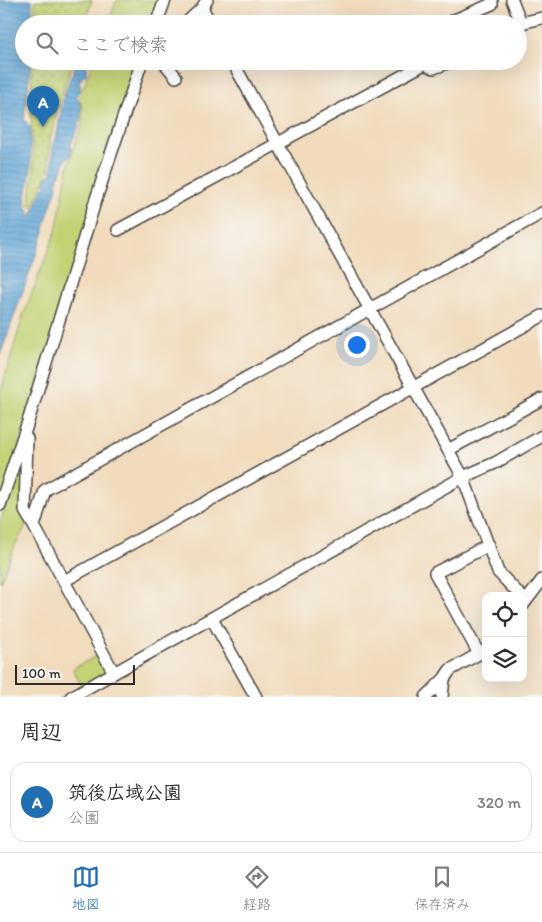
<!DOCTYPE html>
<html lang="ja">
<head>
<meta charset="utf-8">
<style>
	:root { --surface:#fff; --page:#f7f7f7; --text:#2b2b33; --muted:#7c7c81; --line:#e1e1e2; --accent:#1f6fb2 }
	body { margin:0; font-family:Itim,"Klee One",sans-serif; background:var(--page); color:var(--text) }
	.controls { position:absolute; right:15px; bottom:15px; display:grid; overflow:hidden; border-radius:10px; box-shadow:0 5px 20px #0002 }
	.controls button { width:45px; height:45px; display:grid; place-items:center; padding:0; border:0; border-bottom:1px solid var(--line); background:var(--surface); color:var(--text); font:25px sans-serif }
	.scale { position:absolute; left:15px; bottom:12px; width:120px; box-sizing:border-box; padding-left:5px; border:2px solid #2b2b2b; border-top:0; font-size:14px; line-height:18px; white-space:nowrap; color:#2b2b2b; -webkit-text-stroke:4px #f6f6f2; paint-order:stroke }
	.you { position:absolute; left:356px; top:344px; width:18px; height:18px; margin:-12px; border:4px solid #fff; border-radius:50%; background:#1a73e8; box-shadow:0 0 0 8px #1a73e833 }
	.badge { display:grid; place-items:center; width:32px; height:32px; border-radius:50%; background:var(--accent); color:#fff; font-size:16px; font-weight:700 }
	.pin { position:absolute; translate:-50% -41px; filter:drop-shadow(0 1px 2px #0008) }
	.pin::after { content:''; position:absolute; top:26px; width:18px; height:15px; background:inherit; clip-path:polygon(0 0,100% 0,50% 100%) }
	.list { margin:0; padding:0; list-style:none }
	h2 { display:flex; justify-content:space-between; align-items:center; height:65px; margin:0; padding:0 20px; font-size:21px }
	h2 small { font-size:16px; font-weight:400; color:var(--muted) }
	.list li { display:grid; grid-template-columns:32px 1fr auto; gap:15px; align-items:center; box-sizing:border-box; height:80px; margin:0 10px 10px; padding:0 10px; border:1px solid var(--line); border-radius:15px }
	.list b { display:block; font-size:19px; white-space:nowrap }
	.list p { margin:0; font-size:16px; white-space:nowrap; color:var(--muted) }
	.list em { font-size:16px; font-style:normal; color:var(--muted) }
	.icon { flex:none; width:28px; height:28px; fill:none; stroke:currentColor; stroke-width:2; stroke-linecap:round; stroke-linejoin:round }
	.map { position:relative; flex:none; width:542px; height:697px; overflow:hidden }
	.search { position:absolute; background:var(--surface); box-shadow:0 5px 20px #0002; left:15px; right:15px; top:15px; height:55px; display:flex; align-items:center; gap:12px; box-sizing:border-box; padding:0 18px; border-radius:28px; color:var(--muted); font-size:19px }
	.sheet { height:155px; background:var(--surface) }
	nav { display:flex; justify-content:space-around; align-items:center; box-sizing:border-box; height:70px; border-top:1px solid var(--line); background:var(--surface); font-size:14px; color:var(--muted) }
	nav a { display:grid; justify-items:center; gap:2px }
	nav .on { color:var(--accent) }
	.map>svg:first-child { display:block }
</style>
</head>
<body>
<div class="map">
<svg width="542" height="697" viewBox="0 0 542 697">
	<defs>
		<pattern id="park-dots" width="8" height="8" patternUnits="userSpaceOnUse" patternTransform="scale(1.25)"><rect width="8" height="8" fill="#c3d274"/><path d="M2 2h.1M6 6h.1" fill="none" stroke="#a8b465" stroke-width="1.8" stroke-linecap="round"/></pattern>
		<pattern id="water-rules" width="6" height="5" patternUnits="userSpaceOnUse" patternTransform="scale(1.25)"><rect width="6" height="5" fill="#61a5d6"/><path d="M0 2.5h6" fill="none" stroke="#5087ae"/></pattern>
	</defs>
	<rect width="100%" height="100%" fill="#f6f6f2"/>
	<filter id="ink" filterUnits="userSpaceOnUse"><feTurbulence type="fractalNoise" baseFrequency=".02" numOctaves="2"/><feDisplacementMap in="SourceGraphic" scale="10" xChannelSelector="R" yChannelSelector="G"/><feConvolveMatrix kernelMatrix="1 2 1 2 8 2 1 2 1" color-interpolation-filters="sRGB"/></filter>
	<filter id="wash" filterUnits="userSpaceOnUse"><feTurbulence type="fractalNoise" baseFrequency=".0096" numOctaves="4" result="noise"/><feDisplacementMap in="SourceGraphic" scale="20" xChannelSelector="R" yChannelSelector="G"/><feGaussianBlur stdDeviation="1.12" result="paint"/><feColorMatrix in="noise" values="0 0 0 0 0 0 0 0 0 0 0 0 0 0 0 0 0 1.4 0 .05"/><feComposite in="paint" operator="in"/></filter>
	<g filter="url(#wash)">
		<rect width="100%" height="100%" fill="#f1dbbc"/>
		<!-- grass -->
		<path fill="#c3d274" stroke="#777e50" d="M117,0H161L153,24H107Z
			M93,61H140L0,505V394L23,316L56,231L68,167L82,123V106L79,99Z
			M26,445L27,523L15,546L0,582V522Z
			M100,654L109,671L83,688L73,670L74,668Z"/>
		<!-- park -->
		<path fill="url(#park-dots)" stroke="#777e50" d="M35,0H92L85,24H34Z
			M32,61H73L63,92L50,140L49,170L33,207L29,205L34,170L31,114Z"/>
		<!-- water -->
		<path fill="url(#water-rules)" stroke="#466880" d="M0,0H32V24H24V61H31L24,120L30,127L31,169L25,204L29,211L28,215H32L43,188L46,186L45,183L47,177L52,173L53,142L56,139L64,95L77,61H87L86,75L82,77L79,84L81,86L79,93L76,98L81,104V119L71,145L72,152L70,157L66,158L61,174H59L56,184L57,187L45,224L44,232L0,356Z"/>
	</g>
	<g filter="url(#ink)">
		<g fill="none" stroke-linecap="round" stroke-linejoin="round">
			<defs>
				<path id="minor" d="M207,0L202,8L211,24
					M512,0L521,23L518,38
					M521,23L542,18
					M156,24L165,0
					M185,24L202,8
					M445,24L492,4V0
					M163,61L176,77
					M232,61L463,477L498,572L521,596
					M118,230L428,62L430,67L434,68L453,61
					M27,438L25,511L34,526L114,673
					M448,450L542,399
					M0,505L27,425L95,202L142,61
					M34,526L45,490L542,213
					M64,581L542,316
					M523,605L542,580
					M212,619L256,697
					M479,654L435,573L489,545
					M71,697L463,477L495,463L542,436
					M426,697L444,679L450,670L484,651
					M442,697L444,679"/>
			</defs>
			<!-- minor casing -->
			<use href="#minor" stroke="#494541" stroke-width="14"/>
			<!-- minor -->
			<use href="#minor" stroke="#fff" stroke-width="11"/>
		</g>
	</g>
</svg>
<div class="controls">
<button><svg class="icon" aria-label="locate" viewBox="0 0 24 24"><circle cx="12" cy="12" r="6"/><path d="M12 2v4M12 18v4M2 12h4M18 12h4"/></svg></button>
<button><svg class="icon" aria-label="layers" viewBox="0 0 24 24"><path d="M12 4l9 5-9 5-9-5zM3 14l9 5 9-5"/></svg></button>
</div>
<div class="scale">100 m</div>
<div class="you"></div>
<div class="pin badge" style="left:43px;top:127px">A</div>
<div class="search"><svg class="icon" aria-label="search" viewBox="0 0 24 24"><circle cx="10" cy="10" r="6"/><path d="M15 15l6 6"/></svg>ここで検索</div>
</div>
<section class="sheet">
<h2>周辺<small></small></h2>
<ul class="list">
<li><span class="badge">A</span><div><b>筑後広域公園</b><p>公園</p></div><em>320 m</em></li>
</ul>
</section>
<nav>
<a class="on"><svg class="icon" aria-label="map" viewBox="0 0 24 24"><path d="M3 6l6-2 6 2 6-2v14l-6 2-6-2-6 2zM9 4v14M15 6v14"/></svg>地図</a>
<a><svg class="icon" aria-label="directions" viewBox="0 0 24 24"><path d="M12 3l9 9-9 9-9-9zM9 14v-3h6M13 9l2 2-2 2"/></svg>経路</a>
<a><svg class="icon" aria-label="saved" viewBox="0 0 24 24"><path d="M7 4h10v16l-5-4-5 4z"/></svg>保存済み</a>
</nav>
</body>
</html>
